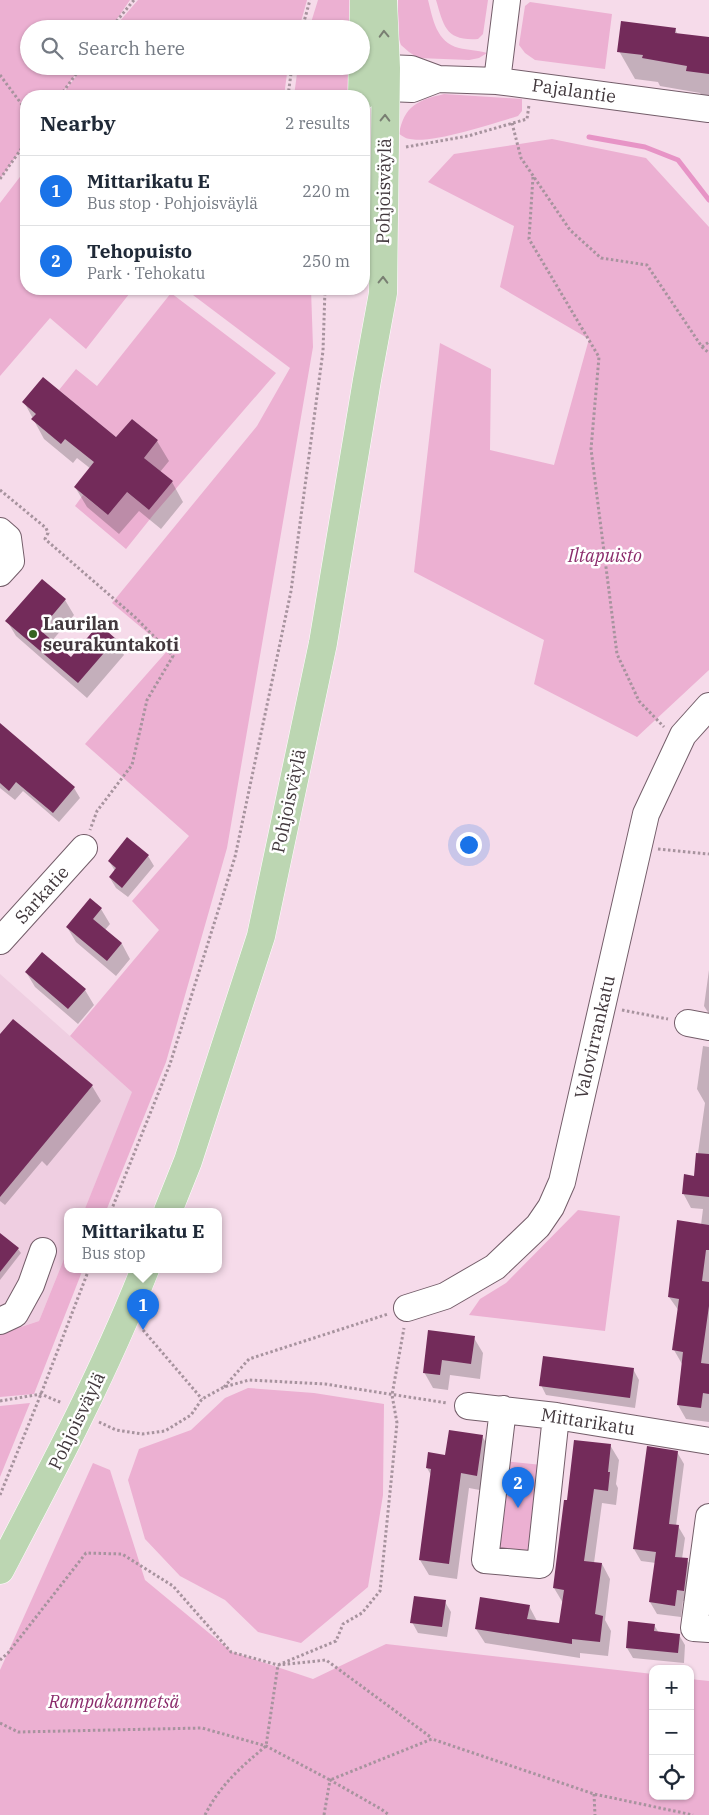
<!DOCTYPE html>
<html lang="en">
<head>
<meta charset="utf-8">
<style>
	:root { --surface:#fff; --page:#f2f2f3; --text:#1f2937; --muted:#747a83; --line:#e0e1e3; --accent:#1a73e8 }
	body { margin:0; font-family:"IBM Plex Serif",serif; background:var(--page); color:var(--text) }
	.controls { position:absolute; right:15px; bottom:15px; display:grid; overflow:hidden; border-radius:10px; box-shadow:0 1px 4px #0004 }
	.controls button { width:45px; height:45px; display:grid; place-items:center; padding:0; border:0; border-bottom:1px solid var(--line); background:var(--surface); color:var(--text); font:25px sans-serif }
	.you { position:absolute; left:468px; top:844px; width:18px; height:18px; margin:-12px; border:4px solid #fff; border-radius:50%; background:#1a73e8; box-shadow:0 0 0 8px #1a73e833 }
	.badge { display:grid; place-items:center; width:32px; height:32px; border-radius:50%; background:var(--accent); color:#fff; font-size:16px; font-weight:700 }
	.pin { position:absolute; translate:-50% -41px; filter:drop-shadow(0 1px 2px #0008) }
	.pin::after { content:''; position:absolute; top:26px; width:18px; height:15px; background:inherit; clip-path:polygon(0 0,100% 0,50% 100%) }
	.popup { position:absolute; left:64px; top:1208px; width:158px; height:65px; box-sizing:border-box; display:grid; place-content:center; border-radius:10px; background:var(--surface); filter:drop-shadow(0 1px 4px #0005); font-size:16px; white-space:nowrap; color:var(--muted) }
	.popup b { font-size:19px; color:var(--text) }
	.popup::after { content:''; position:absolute; left:50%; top:100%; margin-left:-10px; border:10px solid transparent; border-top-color:var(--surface) }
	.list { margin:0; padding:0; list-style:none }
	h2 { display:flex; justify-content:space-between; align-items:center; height:65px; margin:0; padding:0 20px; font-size:21px }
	h2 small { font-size:16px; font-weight:400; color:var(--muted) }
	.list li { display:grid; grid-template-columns:32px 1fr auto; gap:15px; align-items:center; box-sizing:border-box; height:70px; padding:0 20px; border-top:1px solid var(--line) }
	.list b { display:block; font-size:19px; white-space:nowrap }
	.list p { margin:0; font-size:16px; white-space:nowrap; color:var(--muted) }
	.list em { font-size:16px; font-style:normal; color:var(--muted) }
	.icon { flex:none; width:28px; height:28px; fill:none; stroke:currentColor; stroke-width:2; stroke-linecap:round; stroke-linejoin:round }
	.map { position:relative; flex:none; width:709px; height:1815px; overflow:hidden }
	.search { position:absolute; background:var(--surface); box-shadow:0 1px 4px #0004; left:20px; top:20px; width:350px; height:55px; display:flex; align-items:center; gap:12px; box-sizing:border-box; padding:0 18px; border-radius:28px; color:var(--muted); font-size:19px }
	.panel { position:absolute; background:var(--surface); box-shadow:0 1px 4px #0004; left:20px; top:90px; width:350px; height:205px; border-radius:20px }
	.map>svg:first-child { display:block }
</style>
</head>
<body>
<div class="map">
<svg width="709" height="1815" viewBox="0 0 709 1815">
	<rect width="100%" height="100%" fill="#f6dbea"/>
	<!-- built -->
	<path fill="#efcee1" d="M0,974L133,1092L84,1211H68V1249L39,1321L0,1334Z"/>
	<!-- green -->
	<path fill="#ecb0d2" d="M0,0H130L110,29H29V66H82L60,96H26V142L0,179Z
		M138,0H307L299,29H113Z
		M318,0H356L355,29H309Z
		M398,0H428C433,19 436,42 459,48C468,50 477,50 487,53L479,58L469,60L418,58L409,52L401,45L398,37Z
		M436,0H488L483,34L478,39C446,41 444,27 436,0Z
		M530,2L612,14L605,69L535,60L525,53L519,45L525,6Z
		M84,66H288L284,96H61Z
		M298,66H353L352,96H294Z
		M444,94L522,99V111L518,116C494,123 432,144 410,139C406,139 403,136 399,134C404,106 418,100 444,94Z
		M552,139L646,158L709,227V670L637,737L534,684L544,640L414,572L440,343L491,369L490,450L554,465L589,339L500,287L514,226L428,182L454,154Z
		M26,169V289H133L86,349L50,318L0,376V203Z
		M185,289H311L313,347L227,848L166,1062L106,1211H84L132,1092L70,1036L159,930L132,901L189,836L85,744L168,650L112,603L257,426L290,368Z
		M171,293L276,373L154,514L126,549L75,506L83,495L108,515L121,499L123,489L149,510L173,481L144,458L158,440L132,419L116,437L59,390L76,369L97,386Z
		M578,1210L620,1216L605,1331L469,1315L480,1299L506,1283Z
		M68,1249V1269H83L34,1394L0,1397V1334L39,1321Z
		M248,1388L314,1393L384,1404L383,1495L368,1587L301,1643L258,1632L225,1600L180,1576L145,1539L128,1480L139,1449L191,1430L225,1398Z
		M30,1403L0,1477V1406Z
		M504,1461L542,1465L534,1556L492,1551Z
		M93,1463L110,1470L145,1580L232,1652L313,1679L386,1644L653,1674V1796H690V1679L709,1681V1815H0V1670Z"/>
	<!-- shadow -->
	<path fill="#0003" d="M675,29L678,35L709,38V99H704L700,93L660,86L658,82L635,79L619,51Z
		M24,402L116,439L132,420L157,441L169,461L160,472L172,482L183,502L161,529L139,511L119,534L87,507L75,487L91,469L77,458L73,463L44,439Z
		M65,600L74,615L51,642L71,658L115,640L124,655L87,698L16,636L7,621Z
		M0,725L74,788L80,798L59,822L23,791L15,800L0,788Z
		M148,856L154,866L128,897L116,888L110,878L115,871L109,861Z
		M90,900L101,909L110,924L105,930L122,944L130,959L116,976L76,942L67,927Z
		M709,970V1014L704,1006Z
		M26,972L85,990L94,1005L78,1024L35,987Z
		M0,1036L92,1086L101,1101L47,1166L42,1161L5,1205L0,1201Z
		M703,1046L709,1047V1422L686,1419L678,1405L682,1364L674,1350L679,1311L669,1297L701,1225L703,1209L691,1208L683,1193L695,1177L698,1153L705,1103L697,1089Z
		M0,1235L18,1249L21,1253L0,1280Z
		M474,1338L483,1353L480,1379L450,1375L448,1390L433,1388L424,1372Z
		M633,1369L639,1380L635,1408L546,1395L541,1385Z
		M482,1436L491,1451L485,1491L469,1488L457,1579L429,1575L420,1560L431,1475L427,1468Z
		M610,1445L619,1460L616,1484L618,1488L616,1505L602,1503L594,1563L602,1564L610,1579L605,1620L611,1631L608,1656L580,1653V1658L485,1643L476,1629L529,1606L537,1621L560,1625L563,1603L554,1588L568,1502Z
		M677,1452L684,1464L676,1526H678L685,1538L682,1559L687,1560L694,1571L690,1602L683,1601L681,1617L657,1614L650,1602L656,1563L641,1561L634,1549Z
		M445,1602L451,1612L447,1637L418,1633L412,1622Z
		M654,1625L659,1633L679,1635L685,1645L684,1663L633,1658L627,1648Z"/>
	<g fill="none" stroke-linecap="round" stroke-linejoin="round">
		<!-- stream -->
		<path stroke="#e794c6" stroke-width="5" d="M589,137L645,147L678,160L709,200"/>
	</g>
	<!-- building -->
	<path fill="#732b5a" d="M621,21L676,28L675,33L709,37V74L686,71L687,66L642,58L643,55L617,52Z
		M43,377L116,437L132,419L158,440L144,458L173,481L149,510L127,492L108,515L74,487L94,462L65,439L61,444L31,419L36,414L22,402Z
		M42,579L66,599L40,630L71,657L99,624L116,639L78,683L5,621Z
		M0,723L75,787L53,813L16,782L9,791L0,783Z
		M127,837L149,855L122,888L109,877L116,868L108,861Z
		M90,898L102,908L93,919L122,943L107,961L66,927Z
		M42,952L86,989L68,1009L25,972Z
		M13,1019L93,1085L0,1197V1034Z
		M696,1153L709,1154V1197L682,1194L684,1174L694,1176Z
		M677,1220L709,1225V1250H706L702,1281L709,1282V1306L701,1363L709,1364V1394L703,1393L701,1408L677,1405L683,1352L672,1350L679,1299L668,1297Z
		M0,1233L19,1248L0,1272Z
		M428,1330L475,1336L471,1364L442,1360L440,1375L423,1373Z
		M543,1356L634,1368L630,1398L539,1386Z
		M449,1430L483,1435L477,1476L461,1473L449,1564L419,1560L431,1469L426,1468L428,1452L445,1455Z
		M574,1440L611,1444L608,1472H610L608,1491L594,1489L584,1561L602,1563L595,1614L603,1616L600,1642L572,1639V1644L475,1629L480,1597L530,1605L527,1619L559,1623L564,1590L553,1588L564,1500H567Z
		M647,1446L678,1451L669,1524L679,1525L675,1557L688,1558L684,1591L677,1590L675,1606L649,1602L656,1552L633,1549Z
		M414,1596L446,1600L442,1627L410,1623Z
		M628,1621L655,1624L654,1631L680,1634L678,1653L626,1648Z"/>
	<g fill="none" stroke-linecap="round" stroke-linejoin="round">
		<defs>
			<path id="minor" d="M363,67L411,69L438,79L497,81L709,109
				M497,81L507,0
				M363,87L412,89L438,79
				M0,531L8,538L11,561L0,573
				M0,941L84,848
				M688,1023L709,1027
				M407,1308L445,1296L495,1267L538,1226L551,1207L562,1182L646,814L683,735L709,706
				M0,1321L15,1314L31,1285L43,1251
				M468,1406L556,1416L709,1441
				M503,1409L485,1560L540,1565L556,1416
				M709,1517L694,1628L709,1629"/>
			<path id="major" d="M362,96L364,0
				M168,1211L188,1161L261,936L323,643L367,380L383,293L386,68L383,0
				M0,1570C52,1471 104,1373 145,1269"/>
		</defs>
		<!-- minor casing -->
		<use href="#minor" stroke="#735d69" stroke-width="28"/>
		<!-- major casing -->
		<use href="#major" stroke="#fff" stroke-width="29"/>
		<!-- path -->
		<path stroke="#a7939e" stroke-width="3" stroke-dasharray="2.5 2.5" stroke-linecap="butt" d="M110,29L134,0
			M302,29L310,0
			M0,75L23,106L26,122
			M60,96L82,66
			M288,96L292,66
			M512,123L521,158L570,230L601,258L647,265L702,347L709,353
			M406,147L468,136L527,119L529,105
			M533,177L529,239L599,357L591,449L617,654L639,701L664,727
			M0,179L26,142
			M702,347L709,342
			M0,490L46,528L48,533L45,539L136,618L173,656L147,700L132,765L97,811L90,830
			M658,849L709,854
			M622,1010L668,1019
			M111,1211L170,1064L235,857L291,591L323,351L325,289
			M143,1330L202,1399
			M224,1387L249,1359L388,1314
			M0,1401L41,1394L62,1403
			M99,1422L116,1430L142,1434L165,1431L191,1415L202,1399L224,1387L249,1380L325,1384L447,1403
			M0,1495L41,1394L89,1269
			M0,1660L8,1653L86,1553L122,1554L173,1586L231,1652L278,1665L326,1660L432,1738
			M0,1723L18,1732L202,1728L266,1746L330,1780L432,1739L594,1794L693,1815
			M594,1794L595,1815
			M205,1815C220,1785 241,1767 266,1746L278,1665L336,1641L343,1624L362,1613L380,1591L397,1423L392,1395L404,1328
			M324,1815L330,1780L381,1809L389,1815"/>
		<!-- minor -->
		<use href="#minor" stroke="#fff" stroke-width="26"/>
		<!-- major -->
		<use href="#major" stroke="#bcd6b2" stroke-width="28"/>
	</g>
	<!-- one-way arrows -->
	<defs><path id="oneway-chevron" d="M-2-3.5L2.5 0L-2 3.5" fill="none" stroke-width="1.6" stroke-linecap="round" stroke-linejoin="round" transform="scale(1.25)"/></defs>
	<g stroke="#797f72">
		<use href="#oneway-chevron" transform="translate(384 34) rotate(-92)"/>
		<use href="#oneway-chevron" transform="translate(385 118) rotate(-89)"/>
		<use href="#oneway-chevron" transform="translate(383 280) rotate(-89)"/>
	</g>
	<!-- markers -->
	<circle fill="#376422" stroke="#fff" stroke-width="2" cx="33" cy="634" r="5"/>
	<g text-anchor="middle" stroke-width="5" stroke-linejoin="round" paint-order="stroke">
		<!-- street labels -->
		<g font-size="18" fill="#42383d" stroke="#fff">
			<text transform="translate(574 91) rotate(8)" y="6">Pajalantie</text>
			<text transform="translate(384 191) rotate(-89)" y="6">Pohjoisväylä</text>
			<text transform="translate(289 801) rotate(-78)" y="6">Pohjoisväylä</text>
			<text transform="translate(42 895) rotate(-48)" y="6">Sarkatie</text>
			<text transform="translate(595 1037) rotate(-77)" y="6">Valovirrankatu</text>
			<text transform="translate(77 1421) rotate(-64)" y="6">Pohjoisväylä</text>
			<text transform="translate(588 1422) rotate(9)" y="6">Mittarikatu</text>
		</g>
		<!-- park labels -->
		<g font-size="18" font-style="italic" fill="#8b2b6b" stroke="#fff">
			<text x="605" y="562">Iltapuisto</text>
			<text x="114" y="1708">Rampakanmetsä</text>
		</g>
		<!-- poi labels -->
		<g font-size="18" font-weight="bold" fill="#42383d" stroke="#fff" text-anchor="start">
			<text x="43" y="630">Laurilan<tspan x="43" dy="21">seurakuntakoti</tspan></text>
		</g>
	</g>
</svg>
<div class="controls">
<button>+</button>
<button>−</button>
<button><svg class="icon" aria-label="locate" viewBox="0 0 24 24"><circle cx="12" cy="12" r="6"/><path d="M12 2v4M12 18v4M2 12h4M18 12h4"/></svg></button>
</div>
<div class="you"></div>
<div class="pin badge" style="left:143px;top:1330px">1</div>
<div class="popup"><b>Mittarikatu E</b>Bus stop</div>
<div class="pin badge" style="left:518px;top:1508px">2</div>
<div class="search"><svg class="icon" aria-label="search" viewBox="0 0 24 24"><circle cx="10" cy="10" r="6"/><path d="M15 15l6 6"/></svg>Search here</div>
<section class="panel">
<h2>Nearby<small>2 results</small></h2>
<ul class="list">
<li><span class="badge">1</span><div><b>Mittarikatu E</b><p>Bus stop · Pohjoisväylä</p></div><em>220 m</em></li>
<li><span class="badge">2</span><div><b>Tehopuisto</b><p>Park · Tehokatu</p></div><em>250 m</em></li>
</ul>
</section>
</div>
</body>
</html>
